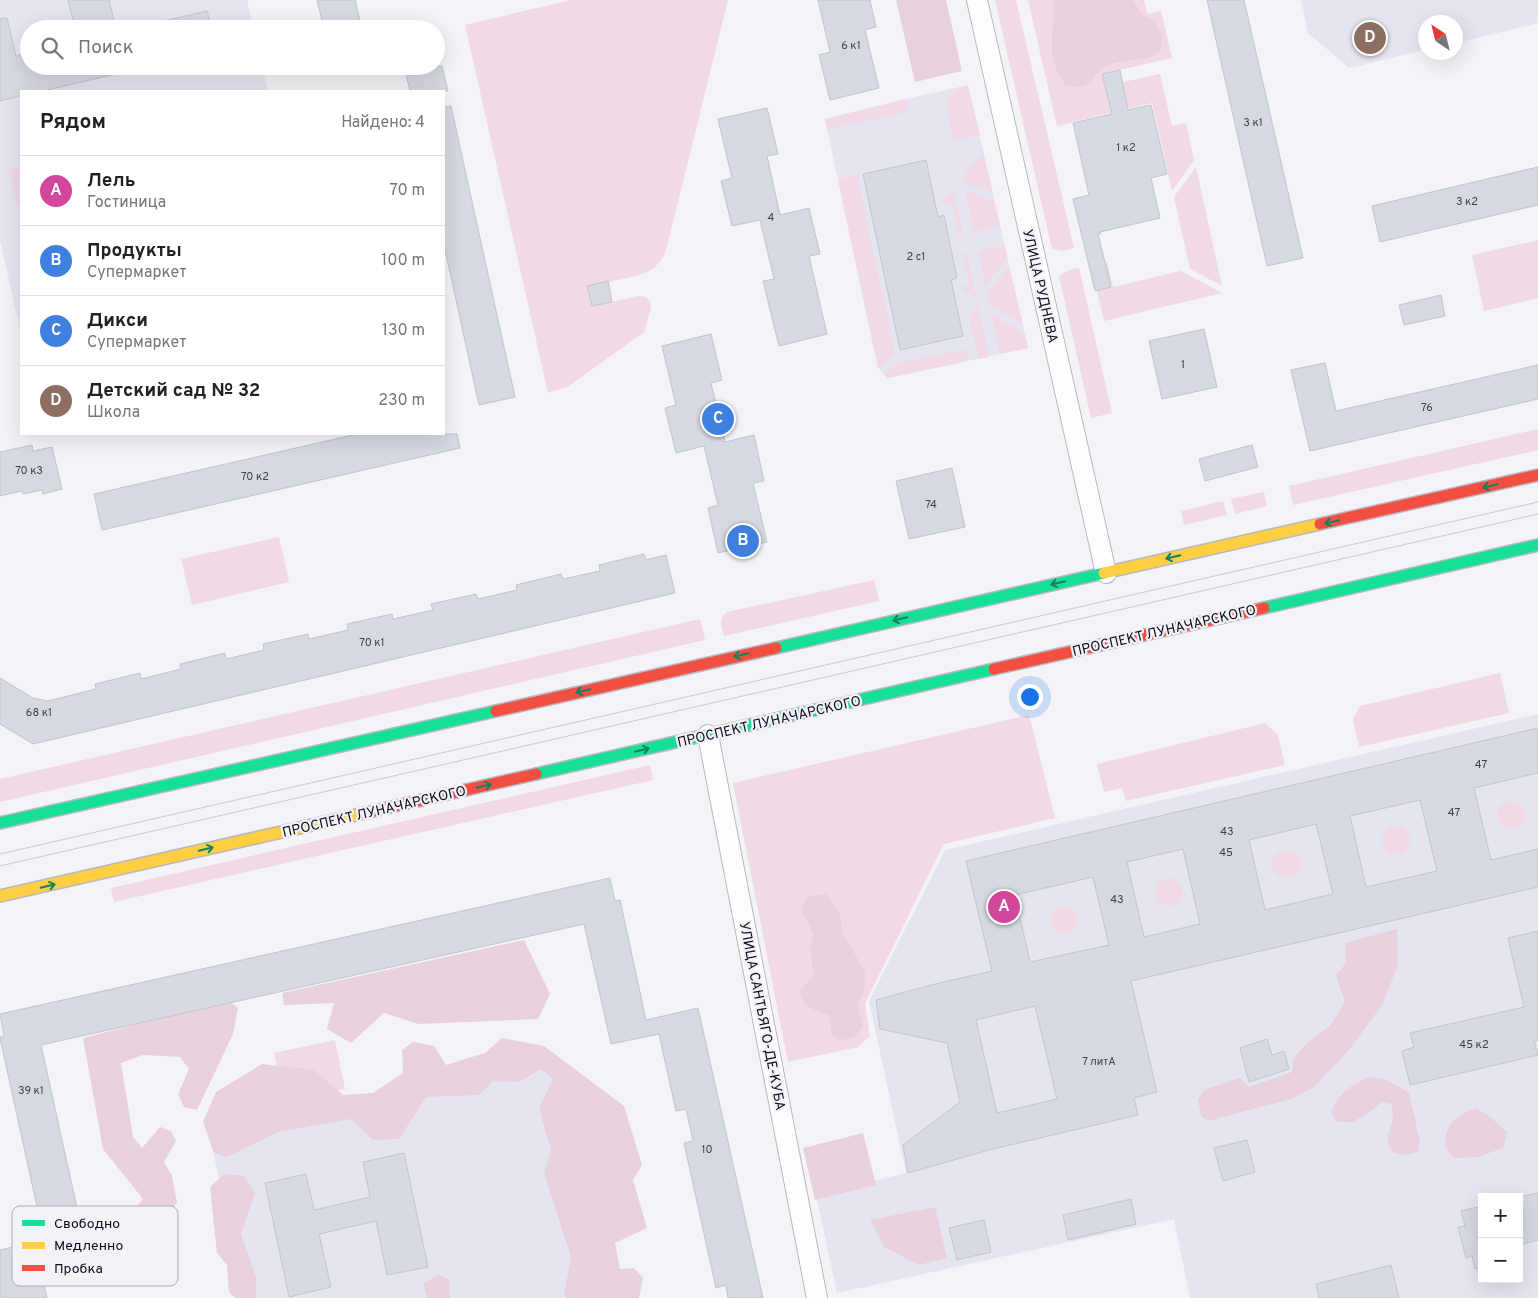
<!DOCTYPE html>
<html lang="ru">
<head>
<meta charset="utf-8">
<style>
	:root { --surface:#fff; --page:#f6f6f6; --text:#222; --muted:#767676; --line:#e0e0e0; --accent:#d93025 }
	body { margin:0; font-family:Overpass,sans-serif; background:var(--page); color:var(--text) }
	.controls { position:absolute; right:15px; bottom:15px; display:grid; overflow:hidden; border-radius:0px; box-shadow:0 5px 20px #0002 }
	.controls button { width:45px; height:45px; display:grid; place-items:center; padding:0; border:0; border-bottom:1px solid var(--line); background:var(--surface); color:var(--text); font:25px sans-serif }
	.compass { position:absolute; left:1418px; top:15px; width:45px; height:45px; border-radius:50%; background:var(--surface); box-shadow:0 5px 20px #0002; rotate:325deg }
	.you { position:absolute; left:1029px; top:696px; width:18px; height:18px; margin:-12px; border:4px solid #fff; border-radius:50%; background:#1a73e8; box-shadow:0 0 0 8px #1a73e833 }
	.badge { display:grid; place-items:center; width:32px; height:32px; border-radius:50%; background:var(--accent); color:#fff; font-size:16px; font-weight:700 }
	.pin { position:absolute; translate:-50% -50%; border:2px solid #fff; box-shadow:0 1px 5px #0006 }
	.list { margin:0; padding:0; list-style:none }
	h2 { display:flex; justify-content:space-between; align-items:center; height:65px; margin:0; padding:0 20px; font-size:21px }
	h2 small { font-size:16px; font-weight:400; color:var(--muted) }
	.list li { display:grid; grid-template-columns:32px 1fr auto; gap:15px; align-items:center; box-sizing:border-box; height:70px; padding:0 20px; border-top:1px solid var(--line) }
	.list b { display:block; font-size:19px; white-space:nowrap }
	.list p { margin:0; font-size:16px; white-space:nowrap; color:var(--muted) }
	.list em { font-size:16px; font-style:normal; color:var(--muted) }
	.icon { flex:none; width:28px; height:28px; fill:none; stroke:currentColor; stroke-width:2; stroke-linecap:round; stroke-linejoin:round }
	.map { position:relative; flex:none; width:1538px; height:1298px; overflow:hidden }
	.search { position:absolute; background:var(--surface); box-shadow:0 5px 20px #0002; left:20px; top:20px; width:425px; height:55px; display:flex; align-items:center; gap:12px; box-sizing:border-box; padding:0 18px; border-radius:28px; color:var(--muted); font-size:19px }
	.panel { position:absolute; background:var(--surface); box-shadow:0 5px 20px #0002; left:20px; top:90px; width:425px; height:345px; border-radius:0px }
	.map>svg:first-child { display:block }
</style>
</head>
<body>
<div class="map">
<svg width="1538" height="1298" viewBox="0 0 1538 1298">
	<rect width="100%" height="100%" fill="#f4f3f8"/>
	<!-- built -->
	<path fill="#e5e5f0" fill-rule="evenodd" d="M0,0H247L254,29H29V66H262L268,91H21V334L0,240Z
		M1301,0H1538V23L1456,43V22H1426L1425,50L1349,68L1308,33Z
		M968,85L1028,348L888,378L878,368L825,119L906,99Z
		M1538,714V1298H1190L1174,1219L837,1293L816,1195L906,1173L869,1001L945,850ZM1482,1197H1519V1279H1482Z
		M555,1056L611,1298H245L209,1133Z"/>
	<!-- green -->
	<path fill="#f1d9e6" d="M571,0H728L666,250C663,257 659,265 652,269C639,278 604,282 587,286L592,306L639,296L646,297L650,302L651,308L644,332L569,386L548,393L465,25Z
		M995,0H1016L1074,248L1064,251L1052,249Z
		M1028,0H1144L1147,14L1161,11L1172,58L1102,74L1105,86L1160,74L1172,126L1186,123L1194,160L1172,191L1152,103L1057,126Z
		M968,85L980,135L954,141C949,117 937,95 968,85Z
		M906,99L909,112L827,129L825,119Z
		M983,152L993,193L963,183L962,178Z
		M21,167V205L17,206L9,170Z
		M1196,167L1222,286L1190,269L1174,197Z
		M857,175L895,354L878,368L838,179Z
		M953,188L963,234L958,235L952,204L945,205L944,200Z
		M965,190L994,201L1000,226L974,232Z
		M1538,240V298L1484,311L1472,255Z
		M1005,245L1007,258L985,286L978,251Z
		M967,253L976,297L963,290L962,287L969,285L962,254Z
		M1107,262L1113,287L1181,271L1222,293L1104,321L1091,266Z
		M1009,266L1023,325L990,305L987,294Z
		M1079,268L1112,413L1091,418L1059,276L1069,270Z
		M978,306L989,357L978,359L969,317Z
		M991,314L1025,334L1028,348L1000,354Z
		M966,349L968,361L888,378L884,375L898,363Z
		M1538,429V450L1293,505L1289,486Z
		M1264,492L1267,506L1235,514L1231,499Z
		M1223,501L1227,515L1184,525L1181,511Z
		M279,537L289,582L192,605L181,559Z
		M874,580L879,601L724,636C722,626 718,619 727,612Z
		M700,619L705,640L0,802V779Z
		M1500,673L1509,713L1359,747L1353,719L1360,706Z
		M1029,715L1055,818L944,844L865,1003L870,1036L858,1047L788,1062L733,783Z
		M1265,723L1278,735L1285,765L1126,801L1122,788L1104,792L1097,764Z
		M650,765L653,780L114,902L111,888Z
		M1497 815a14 14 0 1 1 28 0a14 14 0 1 1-28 0Z
		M1382 840a14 14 0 1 1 28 0a14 14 0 1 1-28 0Z
		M1272 864a14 14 0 1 1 28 0a14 14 0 1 1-28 0Z
		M1155 892a14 14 0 1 1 28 0a14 14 0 1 1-28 0Z
		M1050 920a14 14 0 1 1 28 0a14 14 0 1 1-28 0Z
		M335,1040L345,1089L284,1102L274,1053Z"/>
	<!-- forest -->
	<path fill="#e8d0dd" d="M896,0H946L962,71L915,82Z
		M1053,0H1133L1142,14L1155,22L1162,35L1161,50C1157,53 1153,57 1148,58C1135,61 1122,59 1109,65C1088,73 1095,93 1065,85C1057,73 1051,58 1052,44C1052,29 1055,15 1053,0Z
		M826,894L839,911L843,933L865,972L864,991L857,1004L863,1026L854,1038L840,1040L832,1035L829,1015L817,1011L804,1004L800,991L814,975L810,948L813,935L810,926L801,909L807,897Z
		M1397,929L1398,965L1382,1005L1349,1050L1314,1087L1294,1098L1208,1121L1201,1116L1198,1100L1204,1090L1240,1078L1249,1087L1292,1072L1293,1059L1309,1041L1330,1026L1345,1002L1336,975L1346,963L1345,943Z
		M524,940L550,994L538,1019L419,1024L384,1013L351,1043L327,1029L334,1003L284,1005L282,993Z
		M229,1001L238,1008L233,1034L197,1110L184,1107L178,1094L189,1069L180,1057L143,1055L121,1063L133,1137L142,1148L160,1127L171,1131L176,1141L164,1162L172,1176L177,1202L162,1229L133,1254L118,1247L117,1229L143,1199L103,1149L83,1038Z
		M502,1038L544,1046L624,1106L642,1165L633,1180L647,1228L615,1243L620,1269L634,1268L643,1278L639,1298H567L564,1295L571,1257L544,1173L551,1150L539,1108L553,1079L541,1069L519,1082L493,1081L479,1095L426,1097L399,1139L373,1140L351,1119L278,1132L227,1157L214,1153L203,1122L216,1092L262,1064L314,1070L343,1095L373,1093L403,1073L402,1050L413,1042L434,1046L446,1065L485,1053Z
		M1369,1077L1387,1080L1409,1093L1420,1142L1418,1152L1406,1155L1392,1152L1387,1139L1393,1119L1392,1104L1382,1102L1371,1111L1353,1122H1337L1331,1112C1339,1093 1351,1085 1369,1077Z
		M1476,1108L1489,1116L1507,1132L1503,1148L1478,1157L1454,1158L1445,1147C1445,1124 1455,1116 1476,1108Z
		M863,1133L876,1185L815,1200L803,1148Z
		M224,1174L244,1176L255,1193L241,1234L256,1277V1298H235L229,1292L227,1265L217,1253L210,1187Z
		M935,1207L947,1258L919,1265L884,1247L870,1220Z
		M439,1275L450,1280L449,1296L451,1298H427L423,1283Z"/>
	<!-- building -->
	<path fill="#d5d9e0" stroke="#c1c5cc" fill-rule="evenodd" d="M68,0H109L116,29H75Z
		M317,0H355L362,29H324Z
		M818,0H870L876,27L865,30L879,88L830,100L819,55L830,52Z
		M1207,0H1244L1303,258L1267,266Z
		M207,11L212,29H160L159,22Z
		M7,18L16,56L29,52V66H119L120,73L43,91H21V96L0,101V19Z
		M404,66H442L448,91H410Z
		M1120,70L1128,110L1151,105L1167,174L1151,178L1160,218L1100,232L1101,234H1098L1111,287L1095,291L1073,199L1089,195L1073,123L1112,114L1102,74Z
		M451,106L515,397L479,405L444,245V107Z
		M767,108L778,154L767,156L780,215L809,208L820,254L809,256L827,334L779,346L763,281L774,279L760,220L732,226L721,181L732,178L718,119Z
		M926,160L938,217L944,215L957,278L951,280L963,336L900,350L863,174Z
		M1538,167V205L1380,242L1372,206Z
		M608,281L612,302L592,306L587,286Z
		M1441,295L1445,316L1404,325L1399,305Z
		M1204,329L1217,387L1162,399L1149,341Z
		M711,334L722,380L711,383L725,442L754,435L764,481L753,483L767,542L718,553L708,508L718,505L704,446L676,453L665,408L676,405L662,346Z
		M1325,363L1336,411L1538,365V399L1310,451L1291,370Z
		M357,434H457L460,448L102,530L94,494Z
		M32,445L33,451L52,447L62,489L43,494L42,490L23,494L22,491L0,496V452Z
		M1252,445L1258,467L1205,481L1199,459Z
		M952,468L965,527L909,539L896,481Z
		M644,554L646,560L666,555L675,593L33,744L0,724V678L33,698L48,701L96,689L95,684L140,673L141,679L181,669L180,664L225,653L226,659L264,650L263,644L308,634L309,639L348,630L347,624L392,614L393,619L433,610L431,604L476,594L478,599L517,590L516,585L561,574L563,579L600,571L599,565Z
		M1538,728V773L1474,788L1491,860L1538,849V887L1131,981L1157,1092L1134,1098L1138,1115L989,1150L908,1173L903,1145L960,1102L947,1043L880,1029L876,1000L931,985L992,971L966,861ZM1420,800L1437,871L1366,887L1350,816ZM1316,824L1333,894L1265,910L1249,840ZM1183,849L1200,924L1144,937L1127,862ZM1093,877L1109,945L1030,962L1015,895ZM1035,1006L1057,1099L997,1113L976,1020Z
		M610,878L615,901L620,900L646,1020L698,1008L763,1298H728L726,1285L716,1288L684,1143L693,1141L686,1109L676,1111L659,1034L611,1044L584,924L41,1045L85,1244L47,1252L0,1038V1037L4,1036L0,1014Z
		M1538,931V1040L1534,1041L1538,1055L1410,1085L1402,1051L1414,1047L1410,1033L1524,1007L1508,938Z
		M1267,1039L1272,1055L1284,1051L1289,1069L1249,1082L1240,1048Z
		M1247,1140L1255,1172L1223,1181L1214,1148Z
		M404,1153L428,1267L387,1275L376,1221L319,1234L331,1287L289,1297L265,1183L306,1174L314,1210L370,1197L363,1162Z
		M1538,1193V1240L1519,1245V1197Z
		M1131,1199L1136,1224L1068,1240L1063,1215Z
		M1482,1206V1268L1475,1269L1472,1256L1466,1258L1458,1227L1465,1226L1461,1211Z
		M984,1220L991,1252L957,1260L949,1228Z
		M34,1242L47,1298H0V1250Z
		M1391,1265L1399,1298H1319L1316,1284Z"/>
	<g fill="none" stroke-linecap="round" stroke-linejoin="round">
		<defs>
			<path id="street" d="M977,0L1106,573
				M708,735L817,1298"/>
			<path id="fast" d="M1264,608L1538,545
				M776,648L1104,573
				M536,774L994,669
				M0,823L496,711"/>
			<path id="slow" d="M1104,573L1320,524
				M0,896L365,813"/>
			<path id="jam" d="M1320,524L1538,475
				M994,669L1264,608
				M496,711L776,648
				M365,813L536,774"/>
		</defs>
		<!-- street casing -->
		<use href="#street" stroke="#b9b8c0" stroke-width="22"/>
		<!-- fast casing -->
		<use href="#fast" stroke="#b9b8c0" stroke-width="14"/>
		<!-- slow casing -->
		<use href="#slow" stroke="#b9b8c0" stroke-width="14"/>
		<!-- jam casing -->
		<use href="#jam" stroke="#b9b8c0" stroke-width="14"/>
		<!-- street -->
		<use href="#street" stroke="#fdfdfe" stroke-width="20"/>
		<!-- fast -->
		<use href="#fast" stroke="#16e098" stroke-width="11"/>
		<!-- slow -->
		<use href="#slow" stroke="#ffcf43" stroke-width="11"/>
		<!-- jam -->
		<use href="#jam" stroke="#f24e42" stroke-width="11"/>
		<!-- tram -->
		<path stroke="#cbcbce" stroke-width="1" d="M0,854L1538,502
			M0,866L1538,514"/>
	</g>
	<!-- one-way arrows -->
	<defs><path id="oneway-shaft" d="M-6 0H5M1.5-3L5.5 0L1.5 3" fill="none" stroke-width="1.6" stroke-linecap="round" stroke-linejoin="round" transform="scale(1.25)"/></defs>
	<g stroke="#12815e">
		<use href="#oneway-shaft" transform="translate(1490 486) rotate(167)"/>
		<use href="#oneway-shaft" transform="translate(1332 522) rotate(167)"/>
		<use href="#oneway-shaft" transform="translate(1173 557) rotate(167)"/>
		<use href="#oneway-shaft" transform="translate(1058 583) rotate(167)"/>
		<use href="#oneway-shaft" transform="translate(900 619) rotate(167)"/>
		<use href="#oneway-shaft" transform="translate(741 655) rotate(167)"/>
		<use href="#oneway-shaft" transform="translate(583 691) rotate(167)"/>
		<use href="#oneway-shaft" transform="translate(642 750) rotate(-13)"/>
		<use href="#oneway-shaft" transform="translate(484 786) rotate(-13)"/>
		<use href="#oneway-shaft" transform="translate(206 849) rotate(-13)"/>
		<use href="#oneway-shaft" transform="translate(48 886) rotate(-13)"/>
	</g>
	<g text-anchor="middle" stroke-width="4.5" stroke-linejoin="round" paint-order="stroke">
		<!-- number labels -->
		<g font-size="11" fill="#3f3f49">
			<text x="851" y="49">6 к1</text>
			<text x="1253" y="126">3 к1</text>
			<text x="1126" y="151">1 к2</text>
			<text x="1467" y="205">3 к2</text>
			<text x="771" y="221">4</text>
			<text x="916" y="260">2 с1</text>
			<text x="1183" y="368">1</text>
			<text x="1427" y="411">76</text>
			<text x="29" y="474">70 к3</text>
			<text x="255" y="480">70 к2</text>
			<text x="931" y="508">74</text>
			<text x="372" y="646">70 к1</text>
			<text x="39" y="716">68 к1</text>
			<text x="1481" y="768">47</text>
			<text x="1454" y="816">47</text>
			<text x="1227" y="835">43</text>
			<text x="1226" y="856">45</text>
			<text x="1117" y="903">43</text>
			<text x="1474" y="1048">45 к2</text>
			<text x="1099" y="1065">7 литА</text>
			<text x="31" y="1094">39 к1</text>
			<text x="707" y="1153">10</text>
		</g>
		<!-- street labels -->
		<g font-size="14" fill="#0d0c17" stroke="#f3f2f9">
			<text transform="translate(1041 286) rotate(77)" y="5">УЛИЦА РУДНЕВА</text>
			<text transform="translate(1164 630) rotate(-13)" y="5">ПРОСПЕКТ ЛУНАЧАРСКОГО</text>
			<text transform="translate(769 721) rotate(-13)" y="5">ПРОСПЕКТ ЛУНАЧАРСКОГО</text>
			<text transform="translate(374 811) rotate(-13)" y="5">ПРОСПЕКТ ЛУНАЧАРСКОГО</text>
			<text transform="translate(763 1016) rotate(79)" y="5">УЛИЦА САНТЬЯГО-ДЕ-КУБА</text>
		</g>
	</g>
	<!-- legend -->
	<rect x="12" y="1206" width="166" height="80" rx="8" fill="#f3f2f9" stroke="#aeadb5" stroke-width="1"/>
	<rect x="22" y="1220" width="23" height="6" fill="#16e098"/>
	<rect x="22" y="1242" width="23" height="7" fill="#ffcf43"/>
	<rect x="22" y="1265" width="23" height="6" fill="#f24e42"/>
	<g font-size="14" fill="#0d0c17">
		<text x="54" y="1228">Свободно</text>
		<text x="54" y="1250">Медленно</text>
		<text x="54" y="1273">Пробка</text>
	</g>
</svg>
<div class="controls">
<button>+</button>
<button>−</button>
</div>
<svg class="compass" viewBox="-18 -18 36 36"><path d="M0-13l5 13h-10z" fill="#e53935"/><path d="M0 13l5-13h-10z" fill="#767676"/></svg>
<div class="you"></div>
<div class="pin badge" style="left:1004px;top:907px;background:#d1479c">A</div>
<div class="pin badge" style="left:743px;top:541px;background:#3f7fe0">B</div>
<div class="pin badge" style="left:718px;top:419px;background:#3f7fe0">C</div>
<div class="pin badge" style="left:1370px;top:38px;background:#8d6e63">D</div>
<div class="search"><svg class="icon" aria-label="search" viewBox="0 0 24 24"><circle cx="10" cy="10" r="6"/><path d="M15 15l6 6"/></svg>Поиск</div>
<section class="panel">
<h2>Рядом<small>Найдено: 4</small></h2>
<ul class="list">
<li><span class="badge" style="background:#d1479c">A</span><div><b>Лель</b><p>Гостиница</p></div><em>70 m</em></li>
<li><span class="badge" style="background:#3f7fe0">B</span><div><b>Продукты</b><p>Супермаркет</p></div><em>100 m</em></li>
<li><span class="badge" style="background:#3f7fe0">C</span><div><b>Дикси</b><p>Супермаркет</p></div><em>130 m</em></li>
<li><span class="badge" style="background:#8d6e63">D</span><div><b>Детский сад № 32</b><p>Школа</p></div><em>230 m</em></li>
</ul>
</section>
</div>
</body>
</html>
